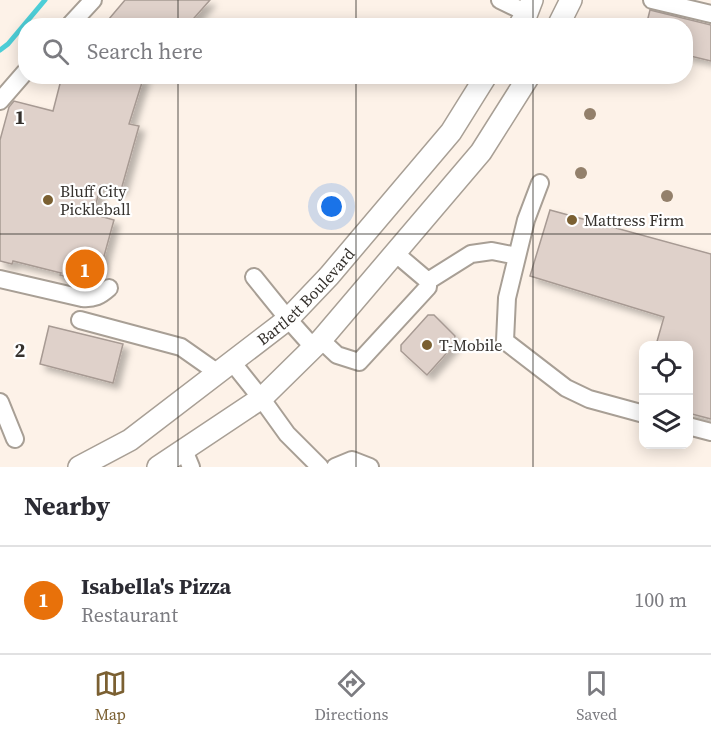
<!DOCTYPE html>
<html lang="en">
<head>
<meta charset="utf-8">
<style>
	:root { --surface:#fff; --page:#f7f7f7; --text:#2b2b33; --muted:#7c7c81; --line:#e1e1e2; --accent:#7b6032 }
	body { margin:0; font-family:"Source Serif 4",serif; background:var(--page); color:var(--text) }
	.controls { position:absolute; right:18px; bottom:18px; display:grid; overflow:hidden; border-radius:12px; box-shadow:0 3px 15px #0003 }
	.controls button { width:54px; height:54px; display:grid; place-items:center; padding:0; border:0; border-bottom:2px solid var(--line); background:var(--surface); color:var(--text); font:30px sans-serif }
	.you { position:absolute; left:332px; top:207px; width:21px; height:21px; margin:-15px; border:4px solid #fff; border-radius:50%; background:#1a73e8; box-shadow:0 0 0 9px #1a73e833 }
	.badge { display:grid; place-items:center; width:39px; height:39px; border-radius:50%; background:var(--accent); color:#fff; font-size:20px; font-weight:700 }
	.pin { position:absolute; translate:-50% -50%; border:3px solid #fff; box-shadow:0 2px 6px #0006 }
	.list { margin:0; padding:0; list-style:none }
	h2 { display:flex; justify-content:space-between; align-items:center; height:78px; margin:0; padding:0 24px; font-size:26px }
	h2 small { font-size:20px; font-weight:400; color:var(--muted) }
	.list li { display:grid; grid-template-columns:39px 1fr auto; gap:18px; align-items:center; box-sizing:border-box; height:108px; padding:0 24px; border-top:2px solid var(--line) }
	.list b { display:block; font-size:22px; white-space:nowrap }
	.list p { margin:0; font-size:20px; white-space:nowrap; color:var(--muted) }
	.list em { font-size:20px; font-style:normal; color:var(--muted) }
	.icon { flex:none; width:33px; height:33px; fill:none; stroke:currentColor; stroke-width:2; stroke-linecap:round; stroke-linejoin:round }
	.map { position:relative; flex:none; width:711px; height:467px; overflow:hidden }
	.search { position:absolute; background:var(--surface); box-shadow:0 3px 15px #0003; left:18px; right:18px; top:18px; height:66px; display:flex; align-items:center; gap:15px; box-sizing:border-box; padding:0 21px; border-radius:24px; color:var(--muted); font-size:22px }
	.sheet { height:186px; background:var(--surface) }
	nav { display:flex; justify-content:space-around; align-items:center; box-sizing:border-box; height:84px; border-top:2px solid var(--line); background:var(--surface); font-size:16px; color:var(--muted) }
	nav a { display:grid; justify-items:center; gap:3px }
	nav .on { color:var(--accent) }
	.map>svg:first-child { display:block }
</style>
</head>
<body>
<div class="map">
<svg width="711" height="467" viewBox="0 0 711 467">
	<defs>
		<filter id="shadow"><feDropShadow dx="5.5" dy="5.5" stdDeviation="3" flood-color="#0004"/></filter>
	</defs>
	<rect width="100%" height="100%" fill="#fdf2e8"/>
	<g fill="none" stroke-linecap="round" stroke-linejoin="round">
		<!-- stream -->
		<path stroke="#4dced7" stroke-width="5" d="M0,50L8,44L45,0"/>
	</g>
	<!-- building -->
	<path fill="#dfd1ca" stroke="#a79a93" stroke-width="1.5" filter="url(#shadow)" d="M125,0H210L187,26H103Z
		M650,10L711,25V61L686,55V26H646Z
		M62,76H144L129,124L139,126L121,190L101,185L93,214L114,220L96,285L60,275L61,273L13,261L12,264L0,261V140L9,107L14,101L53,111Z
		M550,210L711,254V419L688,413V345H656L664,317L530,276Z
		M428,315H434L455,336L453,346L427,375L401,351V345Z
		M49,326L123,344L113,383L40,364Z"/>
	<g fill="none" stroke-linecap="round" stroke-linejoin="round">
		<defs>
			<path id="minor" d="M500,0L527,13
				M652,0L711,14
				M69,26L93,0
				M0,101L26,71
				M540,183L526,220L507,298L505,341L566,388L589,399L644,414
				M254,277L288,319L313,347
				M0,279L82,298C94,299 100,296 109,288
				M428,281L471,254L492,251L517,256
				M80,320L181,347L218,373
				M321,340L337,355L359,362L428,287V281L395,253
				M232,362L264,402L287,434L320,467
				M0,402L15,439
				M688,426L711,432
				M184,450L191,467
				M335,467L352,460L370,467"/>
			<g id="major">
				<path d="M519,26L527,13L532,0"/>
				<path d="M558,26L571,0"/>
				<path id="s1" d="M79,467L130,440L288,319L329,276L451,132L486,76"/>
				<path d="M158,467L263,397L321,340L481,152L529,76"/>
			</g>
		</defs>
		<!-- minor casing -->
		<use href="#minor" stroke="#a89f95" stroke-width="20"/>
		<!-- major casing -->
		<use href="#major" stroke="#a89f95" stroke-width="24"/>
		<!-- minor -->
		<use href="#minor" stroke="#fff" stroke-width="16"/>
		<!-- major -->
		<use href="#major" stroke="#fff" stroke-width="21"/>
	</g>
	<!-- trees -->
	<g fill="#93806b">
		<circle cx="590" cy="114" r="6"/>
		<circle cx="581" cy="173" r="6"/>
		<circle cx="667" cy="196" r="6"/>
	</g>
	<!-- grid -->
	<path fill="none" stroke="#35312d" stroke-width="1.5" stroke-opacity="0.55" d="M178,0V26M356,0V26M533,0V26M178,76V467M356,76V467M533,76V467M0,234H711"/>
	<!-- markers -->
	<g fill="#7b6032" stroke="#fff" stroke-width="2">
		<circle cx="48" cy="200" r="6"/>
		<circle cx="572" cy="220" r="6"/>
		<circle cx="427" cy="345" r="6"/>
	</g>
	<g text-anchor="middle" stroke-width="4.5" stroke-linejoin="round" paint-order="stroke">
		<!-- poi labels -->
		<g font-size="16" fill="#35312d" stroke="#fff" text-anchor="start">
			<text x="60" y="197">Bluff City<tspan x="60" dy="18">Pickleball</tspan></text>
			<text x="584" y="226">Mattress Firm</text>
			<text x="439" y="351">T-Mobile</text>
		</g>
		<!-- street labels -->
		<g font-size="16" fill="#35312d" stroke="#fff">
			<text dy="6" stroke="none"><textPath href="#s1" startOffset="285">Bartlett Boulevard</textPath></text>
		</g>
	</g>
	<g font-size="20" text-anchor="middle" font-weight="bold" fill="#35312d" stroke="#fff" stroke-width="4.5" stroke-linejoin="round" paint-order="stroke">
		<text x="20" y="124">1</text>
		<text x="20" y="357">2</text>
	</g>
</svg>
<div class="controls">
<button><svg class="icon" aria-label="locate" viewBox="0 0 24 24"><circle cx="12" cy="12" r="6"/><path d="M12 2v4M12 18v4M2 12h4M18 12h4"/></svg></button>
<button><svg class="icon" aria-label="layers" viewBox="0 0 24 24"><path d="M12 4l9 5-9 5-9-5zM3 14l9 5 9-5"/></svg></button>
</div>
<div class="you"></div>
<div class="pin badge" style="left:85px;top:269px;background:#e8710a">1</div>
<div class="search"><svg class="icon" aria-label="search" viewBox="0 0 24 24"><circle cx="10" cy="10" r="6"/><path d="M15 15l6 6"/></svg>Search here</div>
</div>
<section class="sheet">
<h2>Nearby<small></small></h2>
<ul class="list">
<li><span class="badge" style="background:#e8710a">1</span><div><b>Isabella's Pizza</b><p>Restaurant</p></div><em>100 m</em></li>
</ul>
</section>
<nav>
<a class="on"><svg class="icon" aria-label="map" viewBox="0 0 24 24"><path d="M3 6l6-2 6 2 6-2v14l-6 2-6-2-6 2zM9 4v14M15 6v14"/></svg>Map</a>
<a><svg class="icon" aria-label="directions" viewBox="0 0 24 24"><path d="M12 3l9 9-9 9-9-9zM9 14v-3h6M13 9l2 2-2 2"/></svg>Directions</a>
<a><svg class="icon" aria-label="saved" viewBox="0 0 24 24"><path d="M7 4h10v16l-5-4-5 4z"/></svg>Saved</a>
</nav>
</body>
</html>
